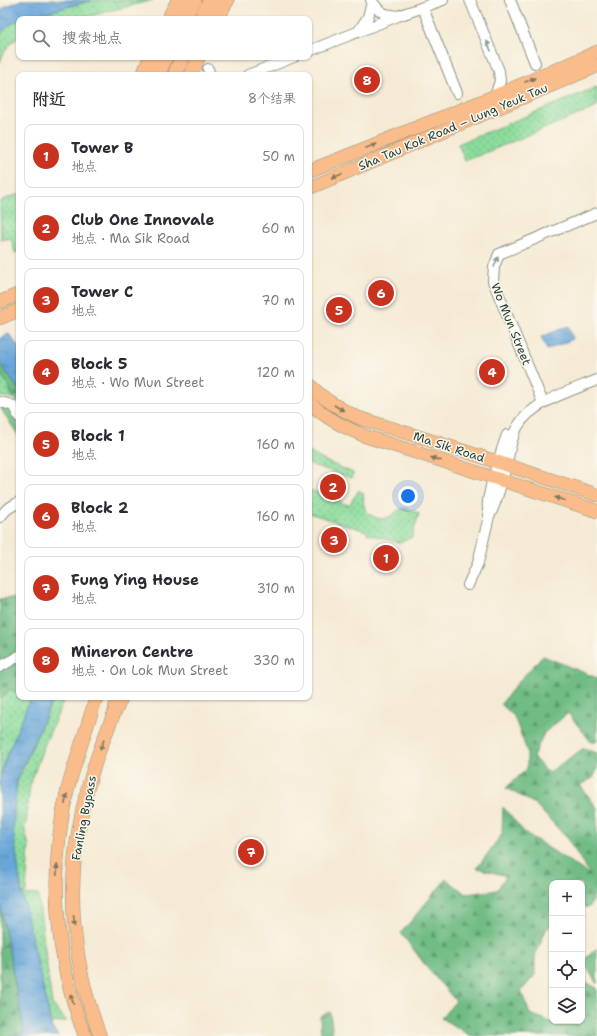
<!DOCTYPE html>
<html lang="zh">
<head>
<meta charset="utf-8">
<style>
	:root { --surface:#fff; --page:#f2f2f3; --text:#2b2b33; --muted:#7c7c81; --line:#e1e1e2; --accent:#c8321e }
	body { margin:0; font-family:"Shantell Sans","LXGW WenKai TC",sans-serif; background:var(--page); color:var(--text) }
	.controls { position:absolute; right:12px; bottom:12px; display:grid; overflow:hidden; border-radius:8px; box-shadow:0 1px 3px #0004 }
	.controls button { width:36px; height:36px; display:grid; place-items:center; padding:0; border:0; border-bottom:1px solid var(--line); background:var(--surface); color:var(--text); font:20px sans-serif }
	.you { position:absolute; left:408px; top:496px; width:14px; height:14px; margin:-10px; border:3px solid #fff; border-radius:50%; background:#1a73e8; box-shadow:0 0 0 6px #1a73e833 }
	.badge { display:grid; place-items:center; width:26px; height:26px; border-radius:50%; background:var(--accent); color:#fff; font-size:13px; font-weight:700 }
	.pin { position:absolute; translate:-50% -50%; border:2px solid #fff; box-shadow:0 1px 4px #0006 }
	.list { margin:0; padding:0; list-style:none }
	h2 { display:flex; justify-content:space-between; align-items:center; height:52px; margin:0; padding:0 16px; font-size:17px }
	h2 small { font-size:13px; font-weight:400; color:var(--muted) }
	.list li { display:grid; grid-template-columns:26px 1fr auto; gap:12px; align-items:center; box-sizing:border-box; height:64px; margin:0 8px 8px; padding:0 8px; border:1px solid var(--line); border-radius:8px }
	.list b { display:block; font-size:15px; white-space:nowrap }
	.list p { margin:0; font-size:13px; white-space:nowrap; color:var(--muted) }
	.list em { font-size:13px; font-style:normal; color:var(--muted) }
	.icon { flex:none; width:22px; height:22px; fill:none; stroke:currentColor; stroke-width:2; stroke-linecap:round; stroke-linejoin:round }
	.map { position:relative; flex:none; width:597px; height:1036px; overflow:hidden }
	.search { position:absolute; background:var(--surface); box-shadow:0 1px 3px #0004; left:16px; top:16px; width:296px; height:44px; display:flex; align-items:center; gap:10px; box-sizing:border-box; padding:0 14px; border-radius:8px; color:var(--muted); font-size:15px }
	.panel { position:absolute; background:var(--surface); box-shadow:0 1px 3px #0004; left:16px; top:72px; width:296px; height:628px; border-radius:8px }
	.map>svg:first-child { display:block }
</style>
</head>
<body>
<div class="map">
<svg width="597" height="1036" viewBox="0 0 597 1036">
	<defs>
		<pattern id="green-dots" width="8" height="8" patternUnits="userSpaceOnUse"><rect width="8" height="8" fill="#8bdc9c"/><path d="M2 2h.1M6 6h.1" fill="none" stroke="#71b480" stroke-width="1.8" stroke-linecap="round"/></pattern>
		<pattern id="forest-firs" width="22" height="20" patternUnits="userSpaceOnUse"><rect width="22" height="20" fill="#70bc84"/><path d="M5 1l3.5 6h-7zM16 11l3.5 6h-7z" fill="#5b9a6d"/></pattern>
		<pattern id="water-ripples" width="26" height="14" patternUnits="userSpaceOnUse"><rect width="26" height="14" fill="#67a6d9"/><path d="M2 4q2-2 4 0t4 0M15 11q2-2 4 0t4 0" fill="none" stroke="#5488b1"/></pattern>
	</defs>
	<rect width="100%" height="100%" fill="#fbf7ec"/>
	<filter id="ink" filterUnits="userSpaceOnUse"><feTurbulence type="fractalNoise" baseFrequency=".025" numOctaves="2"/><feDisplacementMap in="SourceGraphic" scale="8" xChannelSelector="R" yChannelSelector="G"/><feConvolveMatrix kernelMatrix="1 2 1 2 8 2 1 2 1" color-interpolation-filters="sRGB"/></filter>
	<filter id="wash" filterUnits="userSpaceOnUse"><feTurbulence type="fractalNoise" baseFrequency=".012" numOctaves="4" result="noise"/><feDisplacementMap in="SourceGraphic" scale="16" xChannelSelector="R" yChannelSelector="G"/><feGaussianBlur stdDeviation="0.9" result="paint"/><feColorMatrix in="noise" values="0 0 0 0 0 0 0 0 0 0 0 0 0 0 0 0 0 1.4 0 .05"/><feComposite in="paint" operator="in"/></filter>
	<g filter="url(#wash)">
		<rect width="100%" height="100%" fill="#f5ead4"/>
		<!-- green -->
		<path fill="url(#green-dots)" stroke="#558c68" d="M93,0H153L78,19H22Z
			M19,20V37C10,43 3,52 0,63V34L9,25Z
			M597,87V107L465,161L458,144Z
			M19,194V251L15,253L11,238L1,240L0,201Z
			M0,370L8,385L14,399L7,397H0Z
			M309,452L325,461L353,473L352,478L309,464Z
			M309,490L335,498H339L341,503L349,505L359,490L363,493C364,497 363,501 364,506C367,515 378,521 387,518C393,516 396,511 401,509C406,507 414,512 419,513L412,537L400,543L368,534L366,531L309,513Z
			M10,689L19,693V697H31L7,755L0,777V700Z
			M54,697H65L43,748L30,785L26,825L24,827L29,846L26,892L22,894L38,895L48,975L52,1004L66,1021L51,1023L22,894L11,831L17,782Z"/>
		<!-- forest -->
		<path fill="url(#forest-firs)" stroke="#487c5c" d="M0,363L19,390V406L14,399L8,385L0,371Z
			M3,407C18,413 19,427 19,441L18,435L1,409Z
			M13,598L19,599V644L14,654L19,660V693L10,689L0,700V599Z
			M543,656L597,678V741L592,743L568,713L544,733L533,757L548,773L584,748L597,753V770L593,778L580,785L597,808V889L589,907H582V883H552V924L546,930L535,956V975L521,991L530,1014L562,1026L565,1021H582V987L585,982L597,988V1036H471L441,1018L456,1001L429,970L401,933L446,879L466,894L497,890L506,876L477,868L502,834L503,807L524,832L590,875L568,839L535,804L506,788L527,769V751L514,716L501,704L519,681Z
			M0,903L24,1032L12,1036H0Z
			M597,948V984L583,961Z
			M330,1012L333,1036H321L320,1016Z"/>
		<!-- water -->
		<path fill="url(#water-ripples)" stroke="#437286" d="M21,0H93L22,19H19V20L9,25L0,34V11L5,7Z
			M568,326L573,339L547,350L541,337Z
			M9,334L19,347V390L0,363V338Z
			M31,697H54L17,779L13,830L22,894L52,1028L59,1036H12L24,1032L0,903V777L7,755Z"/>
	</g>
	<g filter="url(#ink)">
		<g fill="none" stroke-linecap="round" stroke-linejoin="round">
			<defs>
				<path id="minor" d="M371,0L378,9L385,14L398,16
					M470,0L499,71L500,81L495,96
					M510,0L535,63
					M425,13L457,93
					M358,32L368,17L372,2
					M309,51L398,16L443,0
					M208,69L210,75
					M248,75L294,57
					M0,402C14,405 13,404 19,417
					M543,403L493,281L494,267L499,254L597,213
					M489,514C486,505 489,496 491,486C495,469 501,452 507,435
					M0,517L7,509L19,502
					M468,585L478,563L489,516C494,508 496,500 499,491C502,480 506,469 508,458C510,447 512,435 518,426C533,401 571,391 597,380
					M0,667L19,656"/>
				<path id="major" d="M191,75L199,57
					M309,171L495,96L597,52
					M309,188L597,66
					M0,302L19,294
					M0,318L19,310
					M309,384C324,400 340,409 359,418L473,454L597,495
					M309,402C325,418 344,427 365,436L597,511
					M85,1036C55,960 49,875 66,796C74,762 87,730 96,697
					M100,1036C63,938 65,847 100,749C107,732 112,715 121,699"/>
				<path id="highway" d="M169,19L179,0
					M183,19L194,0
					M201,19L211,0
					M218,19L223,6L227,0
					M144,75L151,57
					M158,75L165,57
					M175,75L182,57
					M96,699L97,697
					M116,708L120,697"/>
			</defs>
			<!-- minor casing -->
			<use href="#minor" stroke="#8a9484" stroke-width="12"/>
			<!-- major casing -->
			<use href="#major" stroke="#8a9484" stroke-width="14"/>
			<!-- highway casing -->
			<use href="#highway" stroke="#8a9484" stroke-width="16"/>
			<!-- minor -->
			<use href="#minor" stroke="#fff" stroke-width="10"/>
			<!-- major -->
			<use href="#major" stroke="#f9bc8a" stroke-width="13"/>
			<!-- highway -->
			<use href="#highway" stroke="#f9bc8a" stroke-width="15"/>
		</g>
		<!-- one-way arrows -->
		<defs><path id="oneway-solid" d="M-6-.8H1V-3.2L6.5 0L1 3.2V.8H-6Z"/></defs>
		<g fill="#8f9e9a">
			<use href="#oneway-solid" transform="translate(489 46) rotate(-113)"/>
			<use href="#oneway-solid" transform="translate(496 262) rotate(-69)"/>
		</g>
		<g fill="#81765b">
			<use href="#oneway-solid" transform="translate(530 80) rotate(-23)"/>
			<use href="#oneway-solid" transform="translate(371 146) rotate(-22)"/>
			<use href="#oneway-solid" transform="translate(337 176) rotate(157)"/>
			<use href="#oneway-solid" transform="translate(339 408) rotate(30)"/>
			<use href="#oneway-solid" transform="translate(436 459) rotate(-162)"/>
			<use href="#oneway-solid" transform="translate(560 499) rotate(-162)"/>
			<use href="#oneway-solid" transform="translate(102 745) rotate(110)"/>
			<use href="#oneway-solid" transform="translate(66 799) rotate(-78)"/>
			<use href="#oneway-solid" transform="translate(57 870) rotate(-88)"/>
			<use href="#oneway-solid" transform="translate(74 921) rotate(86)"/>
			<use href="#oneway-solid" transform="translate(72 999) rotate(-105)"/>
		</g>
	</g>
	<g text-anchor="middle" stroke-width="3" stroke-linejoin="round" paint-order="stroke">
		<!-- street labels -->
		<g font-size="12" fill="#1f3d34" stroke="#fbf7ec">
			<text transform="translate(453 127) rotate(-23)" y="4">Sha Tau Kok Road – Lung Yeuk Tau</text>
			<text transform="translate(511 324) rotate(68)" y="4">Wo Mun Street</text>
			<text transform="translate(449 447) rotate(18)" y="4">Ma Sik Road</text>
			<text transform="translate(84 818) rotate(-79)" y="4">Fanling Bypass</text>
		</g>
	</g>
</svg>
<div class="controls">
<button>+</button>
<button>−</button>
<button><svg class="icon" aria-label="locate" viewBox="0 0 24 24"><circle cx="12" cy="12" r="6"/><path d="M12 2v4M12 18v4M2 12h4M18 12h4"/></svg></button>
<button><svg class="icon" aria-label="layers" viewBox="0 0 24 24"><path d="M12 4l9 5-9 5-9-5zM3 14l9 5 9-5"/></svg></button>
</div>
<div class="you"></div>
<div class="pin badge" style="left:386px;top:558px">1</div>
<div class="pin badge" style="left:333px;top:487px">2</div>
<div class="pin badge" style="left:334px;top:540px">3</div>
<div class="pin badge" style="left:492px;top:372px">4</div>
<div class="pin badge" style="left:339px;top:310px">5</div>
<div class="pin badge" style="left:381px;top:293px">6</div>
<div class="pin badge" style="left:251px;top:852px">7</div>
<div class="pin badge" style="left:367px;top:80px">8</div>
<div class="search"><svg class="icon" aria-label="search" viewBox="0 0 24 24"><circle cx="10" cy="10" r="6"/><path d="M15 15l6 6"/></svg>搜索地点</div>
<section class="panel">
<h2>附近<small>8个结果</small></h2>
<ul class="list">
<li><span class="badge">1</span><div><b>Tower B</b><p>地点</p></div><em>50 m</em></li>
<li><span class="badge">2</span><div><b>Club One Innovale</b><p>地点 · Ma Sik Road</p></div><em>60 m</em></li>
<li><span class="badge">3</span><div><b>Tower C</b><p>地点</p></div><em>70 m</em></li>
<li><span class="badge">4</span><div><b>Block 5</b><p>地点 · Wo Mun Street</p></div><em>120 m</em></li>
<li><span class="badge">5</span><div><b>Block 1</b><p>地点</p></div><em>160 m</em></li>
<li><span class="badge">6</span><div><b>Block 2</b><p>地点</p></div><em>160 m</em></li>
<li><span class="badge">7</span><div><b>Fung Ying House</b><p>地点</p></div><em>310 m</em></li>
<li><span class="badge">8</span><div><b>Mineron Centre</b><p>地点 · On Lok Mun Street</p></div><em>330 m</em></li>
</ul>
</section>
</div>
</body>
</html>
